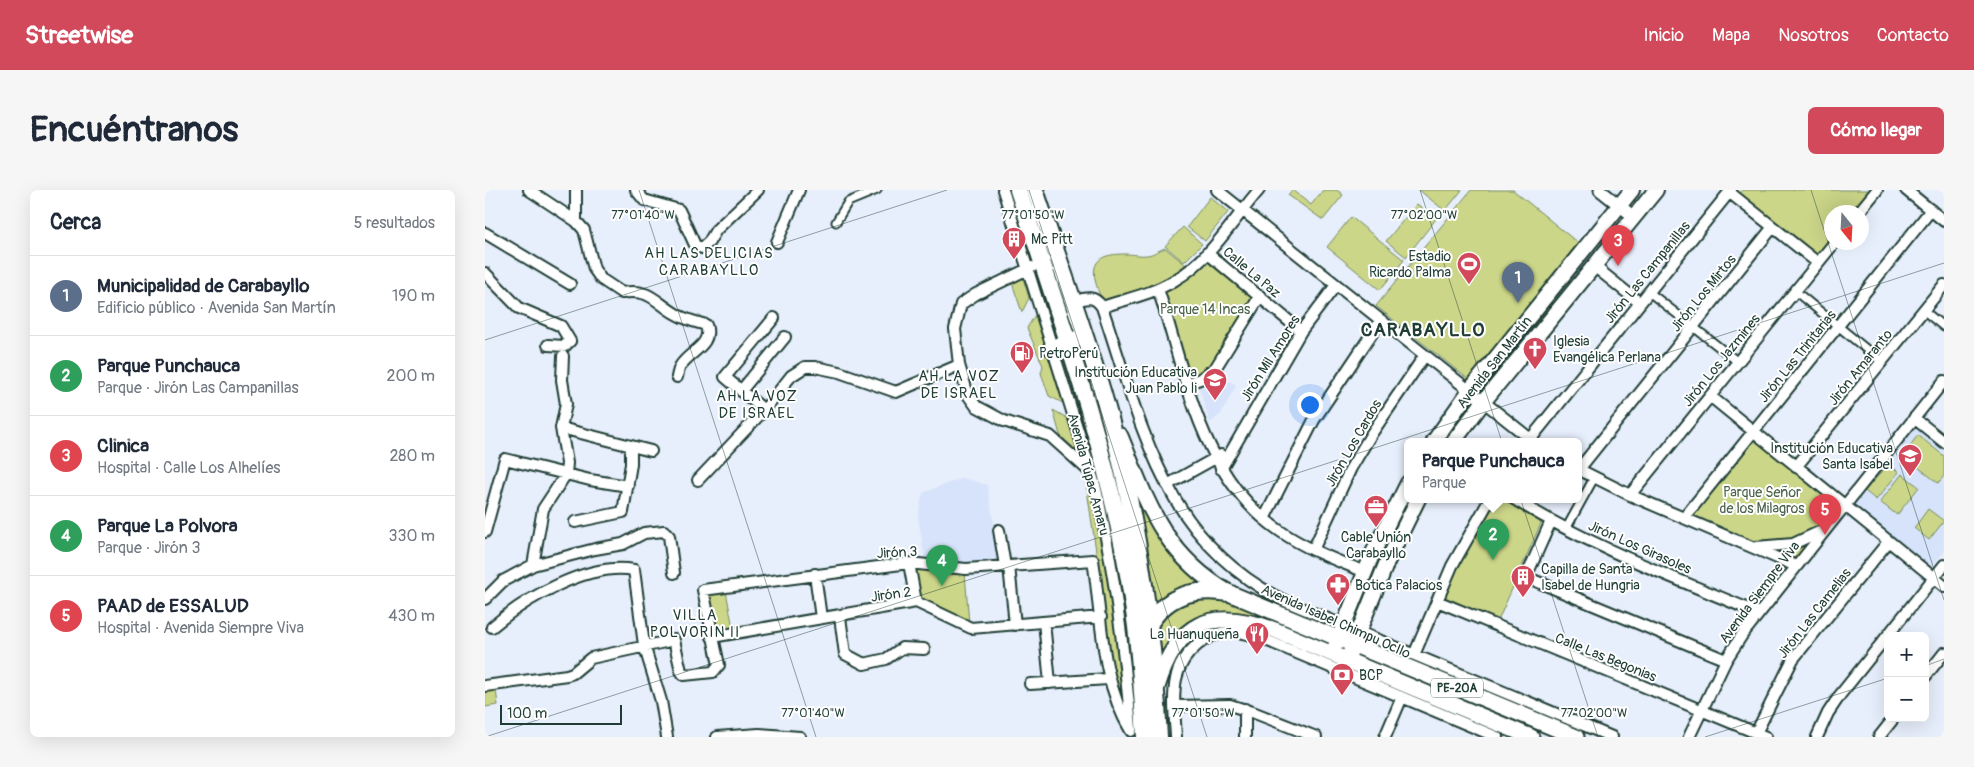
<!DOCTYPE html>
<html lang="es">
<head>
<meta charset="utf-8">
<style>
	:root { --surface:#fff; --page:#f6f6f7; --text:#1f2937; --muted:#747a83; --line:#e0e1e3; --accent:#d1495b }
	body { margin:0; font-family:Pangolin,sans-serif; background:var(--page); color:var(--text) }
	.controls { position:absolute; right:15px; bottom:15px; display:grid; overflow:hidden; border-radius:8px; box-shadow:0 5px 20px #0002 }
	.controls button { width:45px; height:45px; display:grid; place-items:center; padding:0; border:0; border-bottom:1px solid var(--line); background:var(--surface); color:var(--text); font:25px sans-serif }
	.compass { position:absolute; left:1339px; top:15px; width:45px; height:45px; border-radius:50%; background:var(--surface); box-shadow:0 5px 20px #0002; rotate:162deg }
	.scale { position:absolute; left:15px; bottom:12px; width:122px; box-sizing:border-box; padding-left:5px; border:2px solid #1f3d34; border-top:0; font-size:14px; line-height:18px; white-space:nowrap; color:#1f3d34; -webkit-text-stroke:4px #fff; paint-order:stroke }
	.you { position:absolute; left:824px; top:214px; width:18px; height:18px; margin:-12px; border:4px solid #fff; border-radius:50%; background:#1a73e8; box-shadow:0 0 0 8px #1a73e833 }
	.badge { display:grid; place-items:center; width:32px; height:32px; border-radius:50%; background:var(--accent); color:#fff; font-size:16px; font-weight:700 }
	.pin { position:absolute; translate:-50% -41px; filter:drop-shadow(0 1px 2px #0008) }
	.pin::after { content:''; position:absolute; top:26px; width:18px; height:15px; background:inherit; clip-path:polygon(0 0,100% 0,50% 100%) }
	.popup { position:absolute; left:919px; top:248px; width:178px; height:65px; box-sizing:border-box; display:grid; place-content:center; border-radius:8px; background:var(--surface); filter:drop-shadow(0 1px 4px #0005); font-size:16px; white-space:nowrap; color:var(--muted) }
	.popup b { font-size:19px; color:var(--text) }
	.popup::after { content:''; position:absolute; left:50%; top:100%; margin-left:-10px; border:10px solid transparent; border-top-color:var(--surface) }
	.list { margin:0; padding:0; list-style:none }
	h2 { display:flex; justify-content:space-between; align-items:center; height:65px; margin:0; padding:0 20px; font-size:21px }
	h2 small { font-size:16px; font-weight:400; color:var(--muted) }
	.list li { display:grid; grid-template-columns:32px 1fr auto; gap:15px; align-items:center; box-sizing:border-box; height:80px; padding:0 20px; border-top:1px solid var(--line) }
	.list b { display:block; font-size:19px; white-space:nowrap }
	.list p { margin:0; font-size:16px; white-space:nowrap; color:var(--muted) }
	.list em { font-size:16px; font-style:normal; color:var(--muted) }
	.map { position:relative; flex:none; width:1459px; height:547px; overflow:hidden; border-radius:8px }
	header { display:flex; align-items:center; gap:30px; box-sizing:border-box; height:70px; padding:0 25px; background:var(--accent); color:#fff }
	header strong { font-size:24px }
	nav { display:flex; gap:28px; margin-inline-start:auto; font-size:18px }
	.intro { display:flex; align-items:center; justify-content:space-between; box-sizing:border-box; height:120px; padding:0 30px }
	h1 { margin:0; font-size:35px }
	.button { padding:12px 22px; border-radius:8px; background:var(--accent); color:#fff; font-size:18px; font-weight:700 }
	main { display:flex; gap:30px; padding:0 30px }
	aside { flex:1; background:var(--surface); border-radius:8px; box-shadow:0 5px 20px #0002 }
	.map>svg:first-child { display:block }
</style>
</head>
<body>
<header>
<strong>Streetwise</strong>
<nav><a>Inicio</a><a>Mapa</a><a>Nosotros</a><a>Contacto</a></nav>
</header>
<div class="intro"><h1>Encuéntranos</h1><a class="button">Cómo llegar</a></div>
<main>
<aside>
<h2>Cerca<small>5 resultados</small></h2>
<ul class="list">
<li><span class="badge" style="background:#5c6f8a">1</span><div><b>Municipalidad de Carabayllo</b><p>Edificio público · Avenida San Martín</p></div><em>190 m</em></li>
<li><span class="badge" style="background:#2e9e5b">2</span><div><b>Parque Punchauca</b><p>Parque · Jirón Las Campanillas</p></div><em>200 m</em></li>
<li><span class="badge" style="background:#e0444e">3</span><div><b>Clinica</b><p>Hospital · Calle Los Alhelíes</p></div><em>280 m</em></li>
<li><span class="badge" style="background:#2e9e5b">4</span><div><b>Parque La Polvora</b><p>Parque · Jirón 3</p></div><em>330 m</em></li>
<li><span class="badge" style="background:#e0444e">5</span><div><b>PAAD de ESSALUD</b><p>Hospital · Avenida Siempre Viva</p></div><em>430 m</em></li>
</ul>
</aside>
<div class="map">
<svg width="1459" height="547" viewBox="0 0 1459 547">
	<rect width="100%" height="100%" fill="#e7eefc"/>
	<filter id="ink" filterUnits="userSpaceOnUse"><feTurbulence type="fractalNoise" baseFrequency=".02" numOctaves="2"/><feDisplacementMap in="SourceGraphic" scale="10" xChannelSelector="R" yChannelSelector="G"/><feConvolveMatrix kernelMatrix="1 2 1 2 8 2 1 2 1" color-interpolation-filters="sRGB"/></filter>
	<g filter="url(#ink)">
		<!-- built -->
		<path fill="#d6e3fa" d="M732,185L751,195L736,224L725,233L714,198L724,194Z
			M1432,236L1459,258V362L1446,377L1368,315Z
			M477,288L502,295L516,373L483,376L440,369L433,327L438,303Z"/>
		<!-- green -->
		<path fill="#cbd689" stroke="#758a5e" d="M807,0L826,15L838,0H852L858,5L838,30L803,5Z
			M934,0H977L960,21Z
			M986,0H1028L1093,53L983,189L891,116Z
			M1257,0H1389L1371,22H1346V52L1335,68L1255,3Z
			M725,7L743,22L720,51L702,37Z
			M932,14L951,29L921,67L901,51Z
			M866,27L919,70L895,100L842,57Z
			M698,37L717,54L699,72L680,56Z
			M680,58L701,75C677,95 646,102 617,111C605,81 603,63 642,64C648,64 656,66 662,65C667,65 674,60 680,58Z
			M724,70L769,107L722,181L706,189L678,103L710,84Z
			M538,88L544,108L537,122L527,93Z
			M550,125L578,213L564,206L556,183L558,176L542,138Z
			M568,220L582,228L592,261L575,245Z
			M1433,245L1459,266V286L1453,293L1418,265Z
			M1271,248L1352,316L1334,337L1318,348L1272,355L1206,327Z
			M1403,274L1414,282L1391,310L1380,301Z
			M1417,284L1434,297L1412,325L1395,312Z
			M643,287L725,395L669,420Z
			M601,293L610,301L634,447L638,519L628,490L621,429Z
			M1009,309H1021L1057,331L1012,433L957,409L967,387Z
			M1443,319L1459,331L1444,350L1429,338Z
			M1324,351L1309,370L1283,360Z
			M431,378L480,383L484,434L435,409Z
			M241,401L248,438L231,442L224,405Z
			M734,406L848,451L844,459C816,447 745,407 718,427C702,439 689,457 675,472L670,433L697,410Z
			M11,500L13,515L0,517V501Z"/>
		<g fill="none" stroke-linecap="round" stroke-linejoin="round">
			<defs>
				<path id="pedestrian" d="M351,32L363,12L392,0
					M1310,101L1397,172
					M1164,102L1253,172
					M1438,120L1459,137
					M1081,339L1109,288"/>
				<path id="minor" d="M44,0L91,31L99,40L109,79L116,89L137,103C165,98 170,112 191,124C201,130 211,132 221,135C228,155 205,161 196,175C194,177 193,183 192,187
					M151,0L159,10L194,20L210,55L217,58L224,52L231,40L273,0
					M518,0L610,295C629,376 639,456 646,539
					M732,0L1048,251
					M1421,0L1459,31
					M1244,2L1333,73
					M1374,22L1392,0
					M91,31V0
					M0,43L85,94
					M292,52L314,0
					M722,63L816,141
					M1109,76L1155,113
					M0,83L34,118L76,136L85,151L80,156L63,155
					M673,99C701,184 715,287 795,341C821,359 851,370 880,382
					M587,112C600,108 609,104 617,117C657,235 678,353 802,412L1127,547
					M617,117C641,109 668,104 690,90C725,70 748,30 774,0
					M474,175L483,205L491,216L519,231L565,246L604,281
					M703,193L715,189L731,177L775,106
					M256,201L300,147
					M1225,206L1459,396
					M279,220L240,187L289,128
					M1429,228L1459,252
					M76,238L166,261
					M1044,251L1246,0
					M1311,277L1459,95
					M736,279L816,141L851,95
					M1093,279L1145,305L1311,376
					M1094,279L1288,37
					M213,290L279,220L306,186L320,177H330L354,182L411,202L474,175L470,139L476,114L491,104L547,77
					M682,295L736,265
					M1145,305L1350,52
					M1029,309C1106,357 1190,388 1273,423
					M1199,328L1446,20
					M779,329L829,230L896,130
					M1066,331L1041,387L1241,470
					M90,332L138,322L146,274V256
					M514,340L520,376
					M0,342L20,269L105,290L143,296
					M1271,357L1308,354L1336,341
					M828,360L866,278L887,243L940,165
					M424,373L431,412
					M48,375L110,359L138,354L159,343L179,341L184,346L189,383
					M524,376L530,435
					M330,384L336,428
					M0,409L18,391L48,375L58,319L81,284L82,273L76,238L81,214L77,190L78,166
					M952,411L1281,547
					M355,427L360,464L379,474L401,469L417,458L439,459
					M559,432L565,493
					M7,437C41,408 103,372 149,380L159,455L176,511L182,547
					M227,447L431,412L486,438L616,427
					M929,465L967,376L1005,309
					M1440,487L1459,463
					M545,494L623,489
					M0,496L82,485L88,483L106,468L189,450L196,481L199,485L228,482L234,475L218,400L424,373L481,379L608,370C617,427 615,490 646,541
					M689,516L745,515L770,523L831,547
					M760,519V547
					M1271,543L1308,469L1403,352
					M232,547L274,544L315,547
					M691,547C690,528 687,508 691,489C696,463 723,440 750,442C759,442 768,446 776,448L1012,547
					M900,547L917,507
					M1204,547L1241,470L1257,445L1459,191
					M1332,547L1343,523L1355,505L1459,375
					M1394,547L1409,528"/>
				<path id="tertiary" d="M1115,0L1149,27"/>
				<path id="secondary" d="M949,251L985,200L1147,0
					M969,251L999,211L1171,0
					M849,459L887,365L923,293
					M864,465L902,372L933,309"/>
				<path id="primary" d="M635,246C662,312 678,365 744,403L1091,547
					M672,497C692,431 726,417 790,440L1046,547"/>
				<path id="trunk" d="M533,0C578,136 627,272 648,415C655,459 657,503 660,547
					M550,0C581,93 617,186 638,281C658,369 669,457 674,547
					M567,158L592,149
					M662,438C680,405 709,397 744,403"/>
			</defs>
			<!-- pedestrian casing -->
			<use href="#pedestrian" stroke="#1f3d34" stroke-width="11"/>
			<!-- minor casing -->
			<use href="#minor" stroke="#1f3d34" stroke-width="14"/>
			<!-- tertiary casing -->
			<use href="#tertiary" stroke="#1f3d34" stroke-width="15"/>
			<!-- secondary casing -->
			<use href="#secondary" stroke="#1f3d34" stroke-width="18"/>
			<!-- primary casing -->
			<use href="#primary" stroke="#1f3d34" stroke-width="19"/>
			<!-- trunk casing -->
			<use href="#trunk" stroke="#1f3d34" stroke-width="20"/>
			<!-- pedestrian -->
			<use href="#pedestrian" stroke="#fff" stroke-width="7"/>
			<!-- minor -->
			<use href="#minor" stroke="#fff" stroke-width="10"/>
			<!-- tertiary -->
			<use href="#tertiary" stroke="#fff" stroke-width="11"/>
			<!-- secondary -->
			<use href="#secondary" stroke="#fff" stroke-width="14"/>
			<!-- primary -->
			<use href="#primary" stroke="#fff" stroke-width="15"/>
			<!-- trunk -->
			<use href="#trunk" stroke="#fff" stroke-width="16"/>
		</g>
	</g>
	<!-- ticks -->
	<path fill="none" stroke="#1f3d34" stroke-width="1" stroke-opacity="0.45" d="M154,0L331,547M544,0L722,547M935,0L1113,547M1326,0L1459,410M0,150L462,0M1440,476L1459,469M0,547L1459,73M1220,547L1403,488"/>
	<!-- icons -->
	<defs>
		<symbol id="building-pin" viewBox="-11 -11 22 30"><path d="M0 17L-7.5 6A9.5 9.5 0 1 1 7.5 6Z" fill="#d1495b" stroke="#fff"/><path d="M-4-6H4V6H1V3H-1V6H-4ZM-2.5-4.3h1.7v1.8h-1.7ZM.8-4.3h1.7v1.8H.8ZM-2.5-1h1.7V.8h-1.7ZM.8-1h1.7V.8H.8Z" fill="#fff"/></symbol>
		<symbol id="stadium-pin" viewBox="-11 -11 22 30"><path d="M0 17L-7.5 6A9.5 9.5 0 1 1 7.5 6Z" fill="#d1495b" stroke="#fff"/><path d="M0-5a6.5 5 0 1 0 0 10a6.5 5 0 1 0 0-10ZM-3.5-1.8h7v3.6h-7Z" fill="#fff"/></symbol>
		<symbol id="church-pin" viewBox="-11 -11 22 30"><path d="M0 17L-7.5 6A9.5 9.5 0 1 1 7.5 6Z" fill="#d1495b" stroke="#fff"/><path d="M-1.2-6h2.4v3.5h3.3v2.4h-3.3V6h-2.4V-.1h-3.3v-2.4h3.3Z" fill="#fff"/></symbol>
		<symbol id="fuel-pin" viewBox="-11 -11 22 30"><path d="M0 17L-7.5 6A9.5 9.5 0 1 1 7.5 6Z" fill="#d1495b" stroke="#fff"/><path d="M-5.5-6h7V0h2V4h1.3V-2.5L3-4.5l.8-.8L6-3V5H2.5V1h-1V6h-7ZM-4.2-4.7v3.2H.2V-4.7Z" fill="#fff"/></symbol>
		<symbol id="school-pin" viewBox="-11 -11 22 30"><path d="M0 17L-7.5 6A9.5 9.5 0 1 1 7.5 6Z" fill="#d1495b" stroke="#fff"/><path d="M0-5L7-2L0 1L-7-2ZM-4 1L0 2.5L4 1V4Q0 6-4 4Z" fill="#fff"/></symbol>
		<symbol id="office-pin" viewBox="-11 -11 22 30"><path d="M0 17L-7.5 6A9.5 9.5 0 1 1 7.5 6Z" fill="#d1495b" stroke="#fff"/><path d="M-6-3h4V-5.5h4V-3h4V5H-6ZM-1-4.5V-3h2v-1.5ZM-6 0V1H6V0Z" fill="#fff"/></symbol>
		<symbol id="pharmacy-pin" viewBox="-11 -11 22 30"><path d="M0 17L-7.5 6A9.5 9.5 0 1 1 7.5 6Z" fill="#d1495b" stroke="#fff"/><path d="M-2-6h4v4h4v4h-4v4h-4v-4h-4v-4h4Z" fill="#fff"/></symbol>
		<symbol id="restaurant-pin" viewBox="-11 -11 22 30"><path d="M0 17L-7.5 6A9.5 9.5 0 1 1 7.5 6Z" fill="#d1495b" stroke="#fff"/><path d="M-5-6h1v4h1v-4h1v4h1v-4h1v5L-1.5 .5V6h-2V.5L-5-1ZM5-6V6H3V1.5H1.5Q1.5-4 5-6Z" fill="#fff"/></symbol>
		<symbol id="bank-pin" viewBox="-11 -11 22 30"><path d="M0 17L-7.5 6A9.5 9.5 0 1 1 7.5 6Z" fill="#d1495b" stroke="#fff"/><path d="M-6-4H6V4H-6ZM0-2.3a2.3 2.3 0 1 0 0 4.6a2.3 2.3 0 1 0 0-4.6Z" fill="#fff"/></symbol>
	</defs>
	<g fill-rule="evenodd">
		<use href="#building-pin" x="515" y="35" width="28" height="38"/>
		<use href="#stadium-pin" x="970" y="60" width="28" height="38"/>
		<use href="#church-pin" x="1036" y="145" width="28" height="38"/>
		<use href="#fuel-pin" x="523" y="149" width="28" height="38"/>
		<use href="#school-pin" x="716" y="176" width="28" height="38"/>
		<use href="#school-pin" x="1411" y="252" width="28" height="38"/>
		<use href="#office-pin" x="877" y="303" width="28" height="38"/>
		<use href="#building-pin" x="1024" y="373" width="28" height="38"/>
		<use href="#pharmacy-pin" x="839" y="381" width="28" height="38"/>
		<use href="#restaurant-pin" x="758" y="430" width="28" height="38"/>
		<use href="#bank-pin" x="843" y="471" width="28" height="38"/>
	</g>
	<g text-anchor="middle" stroke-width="4" stroke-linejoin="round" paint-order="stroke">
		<!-- shield labels -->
		<rect fill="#fff" stroke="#627771" stroke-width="1" x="946" y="488.5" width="52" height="19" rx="4"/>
		<g font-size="12" font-weight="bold" fill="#1f3d34">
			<text x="972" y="502">PE-20A</text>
		</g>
		<!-- poi labels -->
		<g font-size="14" fill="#1f3d34" stroke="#fff" text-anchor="start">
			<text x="546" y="54">Mc Pitt</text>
			<text x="966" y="71" text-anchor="end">Estadio<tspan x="966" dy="16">Ricardo Palma</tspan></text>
			<text x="1068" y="156">Iglesia<tspan x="1068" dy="16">Evangélica Perlana</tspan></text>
			<text x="554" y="168">PetroPerú</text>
			<text x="712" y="187" text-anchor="end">Institución Educativa<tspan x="712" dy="16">Juan Pablo Ii</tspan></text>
			<text x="1408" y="263" text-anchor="end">Institución Educativa<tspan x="1408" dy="16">Santa Isabel</tspan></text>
			<text x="891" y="352" text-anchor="middle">Cable Unión<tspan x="891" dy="16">Carabayllo</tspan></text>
			<text x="1056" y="384">Capilla de Santa<tspan x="1056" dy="16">Isabel de Hungria</tspan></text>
			<text x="870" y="400">Botica Palacios</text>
			<text x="754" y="449" text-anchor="end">La Huanuqueña</text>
			<text x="874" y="490">BCP</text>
		</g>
		<!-- street labels -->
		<g font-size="14" fill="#1f3d34" stroke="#fff">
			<text transform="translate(767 82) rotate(40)" y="5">Calle La Paz</text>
			<text transform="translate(1162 82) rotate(-51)" y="5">Jirón Las Campanillas</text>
			<text transform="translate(1218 103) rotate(-51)" y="5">Jirón Los Mirtos</text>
			<text transform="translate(1312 166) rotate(-51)" y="5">Jirón Las Trinitarias</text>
			<text transform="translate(785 168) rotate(-58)" y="5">Jirón Mil Amores</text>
			<text transform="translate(1236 170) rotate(-51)" y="5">Jirón Los Jazmines</text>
			<text transform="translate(1009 172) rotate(-52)" y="5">Avenida San Martín</text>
			<text transform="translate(1375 177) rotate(-51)" y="5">Jirón Amaranto</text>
			<text transform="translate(868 253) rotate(-60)" y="5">Jirón Los Cardos</text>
			<text transform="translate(604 284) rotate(75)" y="5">Avenida Túpac Amaru</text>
			<text transform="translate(1155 357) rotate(24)" y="5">Jirón Los Girasoles</text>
			<text transform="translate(412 362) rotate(-3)" y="5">Jirón 3</text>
			<text transform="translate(1274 402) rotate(-53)" y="5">Avenida Siempre Viva</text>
			<text transform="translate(406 404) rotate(-8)" y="5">Jirón 2</text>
			<text transform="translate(1329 423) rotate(-52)" y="5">Jirón Las Camelias</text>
			<text transform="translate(851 431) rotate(24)" y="5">Avenida Isabel Chimpu Ocllo</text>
			<text transform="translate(1121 467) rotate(22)" y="5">Calle Las Begonias</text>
		</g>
		<!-- park labels -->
		<g font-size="14" fill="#4a6349" stroke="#fff">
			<text x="720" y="124">Parque 14 Incas</text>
			<text x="1277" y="307">Parque Señor<tspan x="1277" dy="16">de los Milagros</tspan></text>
		</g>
		<!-- neighbourhood labels -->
		<g font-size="15" letter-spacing="1" fill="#1f3d34" stroke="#fff">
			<text x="224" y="68">AH LAS DELICIAS<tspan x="224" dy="17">CARABAYLLO</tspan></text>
			<text x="474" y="191">AH LA VOZ<tspan x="474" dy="17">DE ISRAEL</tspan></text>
			<text x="272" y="211">AH LA VOZ<tspan x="272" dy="17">DE ISRAEL</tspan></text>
			<text x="210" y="430">VILLA<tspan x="210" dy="17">POLVORIN II</tspan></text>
		</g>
		<!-- district labels -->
		<g font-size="19" font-weight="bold" letter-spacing="1" fill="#1f3d34" stroke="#fff">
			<text x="938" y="146">CARABAYLLO</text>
		</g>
	</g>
	<g font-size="12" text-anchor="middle" fill="#1f3d34" stroke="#fff" stroke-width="4" stroke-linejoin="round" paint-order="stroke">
		<text x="158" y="29">77°01'40"W</text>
		<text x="548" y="29">77°01'50"W</text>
		<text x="939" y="29">77°02'00"W</text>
		<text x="328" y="527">77°01'40"W</text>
		<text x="718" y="527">77°01'50"W</text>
		<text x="1109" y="527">77°02'00"W</text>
	</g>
</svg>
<div class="controls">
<button>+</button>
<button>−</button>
</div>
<svg class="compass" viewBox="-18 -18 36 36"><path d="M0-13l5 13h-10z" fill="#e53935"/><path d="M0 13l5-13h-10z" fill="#747a83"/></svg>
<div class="scale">100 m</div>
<div class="you"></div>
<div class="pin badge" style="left:1033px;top:113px;background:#5c6f8a">1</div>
<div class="pin badge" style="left:1008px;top:370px;background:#2e9e5b">2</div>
<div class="popup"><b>Parque Punchauca</b>Parque</div>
<div class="pin badge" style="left:1133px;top:76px;background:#e0444e">3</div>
<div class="pin badge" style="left:457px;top:396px;background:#2e9e5b">4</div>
<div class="pin badge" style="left:1340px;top:345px;background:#e0444e">5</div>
</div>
</main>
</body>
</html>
